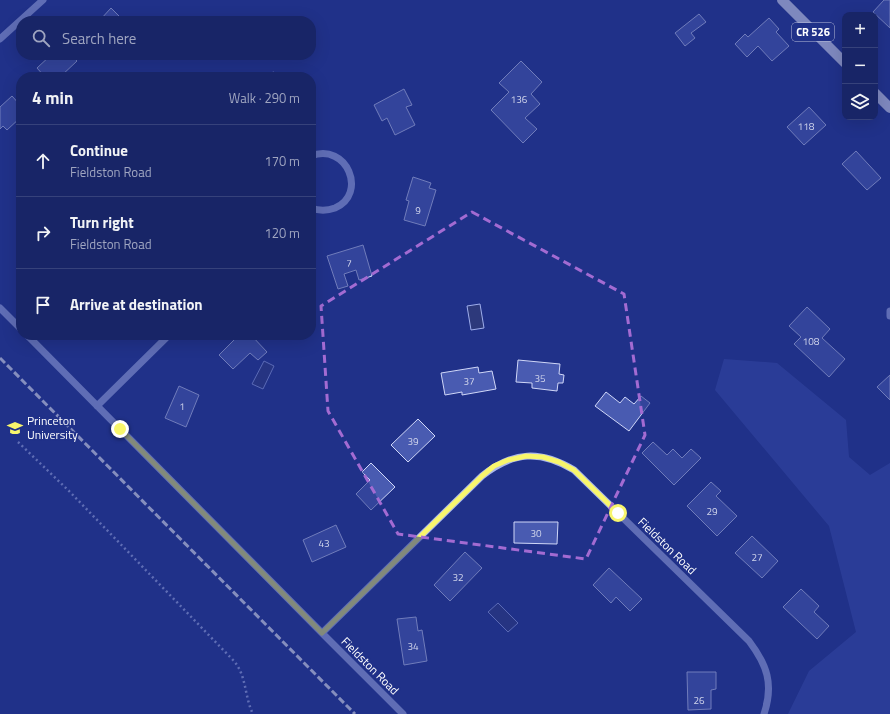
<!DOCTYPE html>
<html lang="en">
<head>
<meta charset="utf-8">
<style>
	:root { --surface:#182567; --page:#212d6d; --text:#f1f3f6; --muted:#9fa5c0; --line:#36427b }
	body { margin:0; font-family:"Titillium Web",sans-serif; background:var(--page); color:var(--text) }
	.controls { position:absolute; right:12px; top:12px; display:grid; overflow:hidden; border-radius:8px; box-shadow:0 4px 16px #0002 }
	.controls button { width:36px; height:36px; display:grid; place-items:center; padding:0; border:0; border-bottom:1px solid var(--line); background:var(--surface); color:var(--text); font:20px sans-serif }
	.stop { position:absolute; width:12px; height:12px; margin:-9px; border:3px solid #f8f66c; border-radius:50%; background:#fff }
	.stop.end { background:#f8f66c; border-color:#fff; box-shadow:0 1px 4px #0008 }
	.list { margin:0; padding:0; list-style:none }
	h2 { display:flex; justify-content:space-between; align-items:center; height:52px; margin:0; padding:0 16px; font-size:17px }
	h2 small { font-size:13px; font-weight:400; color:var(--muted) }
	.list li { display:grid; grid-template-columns:26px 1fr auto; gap:12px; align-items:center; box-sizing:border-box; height:72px; padding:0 16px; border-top:1px solid var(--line) }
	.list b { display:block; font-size:15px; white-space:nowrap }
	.list p { margin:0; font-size:13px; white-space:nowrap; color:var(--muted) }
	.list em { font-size:13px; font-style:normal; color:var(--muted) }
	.icon { flex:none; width:22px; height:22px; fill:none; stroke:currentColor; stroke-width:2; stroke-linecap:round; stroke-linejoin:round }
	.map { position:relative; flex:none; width:890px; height:714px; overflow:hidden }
	.search { position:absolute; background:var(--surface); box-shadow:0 4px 16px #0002; left:16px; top:16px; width:300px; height:44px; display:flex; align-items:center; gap:10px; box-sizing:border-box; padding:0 14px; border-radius:16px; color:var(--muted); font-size:15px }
	.panel { position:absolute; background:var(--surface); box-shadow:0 4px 16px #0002; left:16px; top:72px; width:300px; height:268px; border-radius:16px }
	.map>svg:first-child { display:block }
</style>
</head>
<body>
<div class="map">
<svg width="890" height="714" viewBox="0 0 890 714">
	<rect width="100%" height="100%" fill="#203189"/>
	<!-- green -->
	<path fill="#374ba8" d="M724,359L777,363L846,420L849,457L870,475L890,463V714H788L809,671L856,632L829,526L715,390Z"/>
	<!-- water -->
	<path fill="#2d397b" stroke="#9faeec" d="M480,304L484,328L471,330L467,306Z
		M264,361L274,366L263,389L252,384Z
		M498,603L518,623L508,632L488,612Z"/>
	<!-- building -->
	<path fill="#495bb1" stroke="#d0d7f8" d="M884,0H890V28L873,12Z
		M111,8L124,21H91L96,17L100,20Z
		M699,14L706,22L691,33L695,38L685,46L675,33Z
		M769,18L779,29L776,32L789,46L772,61L758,46L747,57L735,44L745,34L748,37Z
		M51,55H71L77,61L60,77H45L37,68Z
		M521,61L542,82L531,94L540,104L525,118L537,129L523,143L491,110L509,92L499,83Z
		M274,72L275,77H259V76Z
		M404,89L412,105L406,107L415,125L395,135L387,118L382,121L374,105Z
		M12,96L21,106V117L7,130L3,126L0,129V107Z
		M809,107L826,125L804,145L787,127Z
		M856,151L881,178L867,190L842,164Z
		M413,177L431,183L429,188L436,190L425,226L404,220L409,201L406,200Z
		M363,245L372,276L359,280L356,270L344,274L348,286L338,289L327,256Z
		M807,307L830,329L822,338L845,359L829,377L794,344L801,337L789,326Z
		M239,335H251L267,352L258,360L250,353L233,369L219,355Z
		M518,360L560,364L559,374L564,375L563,383H558L557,391L532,388V383L516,382Z
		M478,367L479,373L492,371L496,389L462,395V392L445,395L441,373Z
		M890,375V400L877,387Z
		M179,386L199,395L186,427L165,418Z
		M606,392L620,403L625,397L634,404L641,396L650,403L629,431L595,406Z
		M418,419L435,436L408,462L391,445Z
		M653,442L667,455L673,449L682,458L691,449L701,458L674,485L642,453Z
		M371,463L395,487L371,510L356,494L370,480L362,472Z
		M711,482L721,491L716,496L737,516L717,536L687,506Z
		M514,522H558L557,544L514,543Z
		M336,525L346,547L312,562L303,540Z
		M752,536L778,561L762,578L735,553Z
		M465,552L482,568L450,601L434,585Z
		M609,568L642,599L630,611L616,597L611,603L593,585Z
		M801,589L819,606L814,612L829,626L817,639L783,607Z
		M416,617L418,631L422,630L427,661L404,665L397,619Z
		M687,672H716V689L711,690V709L688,710Z"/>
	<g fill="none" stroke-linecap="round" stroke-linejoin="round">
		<!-- path -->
		<path stroke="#abb7eb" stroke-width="2.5" stroke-dasharray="2 3" stroke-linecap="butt" d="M18,442L69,491L233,660C247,675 244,696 253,714"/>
		<!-- minor -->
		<path stroke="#abb7eb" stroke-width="7" d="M0,39L43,0
			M311,156C347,142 368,194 335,208C327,211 319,211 311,208
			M0,308L21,329
			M890,311V316
			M27,335L322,633
			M97,406L169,335
			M403,714L322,633L482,476C514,451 540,450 574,470L749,641C767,665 774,684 764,714"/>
		<!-- major -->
		<path stroke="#f0f2fe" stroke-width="10" d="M782,0L845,63
			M875,93L890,108"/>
		<!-- rail -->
		<path stroke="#fff" stroke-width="3" stroke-dasharray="7 3" stroke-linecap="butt" d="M0,358L355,714"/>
	</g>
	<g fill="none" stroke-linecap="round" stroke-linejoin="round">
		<!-- route -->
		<path stroke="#f8f66c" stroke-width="5" d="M120,429L322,633L482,476L494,466L508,460L526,456L543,457L559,462L574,470L618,513"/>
	</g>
	<!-- marked area -->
	<path d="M0 0H890V714H0ZM472,212L624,294L645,435L586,559L398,534L328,411L321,306Z" fill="#203189" fill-opacity=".55" fill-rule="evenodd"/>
	<path fill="none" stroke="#a36bd2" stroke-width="3" stroke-dasharray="8 5" stroke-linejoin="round" d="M472,212L624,294L645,435L586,559L398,534L328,411L321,306Z"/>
	<!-- icons -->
	<defs>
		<symbol id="university-bare" viewBox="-9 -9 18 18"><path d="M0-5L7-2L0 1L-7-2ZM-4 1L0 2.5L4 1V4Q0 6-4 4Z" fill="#f8f66c" stroke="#203189" stroke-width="2.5" paint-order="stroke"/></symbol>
	</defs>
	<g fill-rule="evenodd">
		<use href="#university-bare" x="4" y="417" width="22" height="22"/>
	</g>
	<g text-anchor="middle" stroke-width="3.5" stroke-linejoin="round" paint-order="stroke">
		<!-- number labels -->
		<g font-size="10" fill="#d2d6ec">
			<text x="519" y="103">136</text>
			<text x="806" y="130">118</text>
			<text x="418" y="214">9</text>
			<text x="349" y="267">7</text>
			<text x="811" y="345">108</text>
			<text x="540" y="382">35</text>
			<text x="469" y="385">37</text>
			<text x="182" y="410">1</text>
			<text x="413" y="445">39</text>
			<text x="712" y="515">29</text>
			<text x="536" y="537">30</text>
			<text x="324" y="547">43</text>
			<text x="757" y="561">27</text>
			<text x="458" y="581">32</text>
			<text x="413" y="650">34</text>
			<text x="699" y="704">26</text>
		</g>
		<!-- shield labels -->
		<rect fill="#203189" stroke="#bcc1dc" stroke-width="1" x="792" y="23" width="42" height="18" rx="3"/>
		<g font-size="11" font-weight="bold" fill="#fff">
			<text x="813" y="36">CR 526</text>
		</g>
		<!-- poi labels -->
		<g font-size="12" fill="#fff" stroke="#203189" text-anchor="start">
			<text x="27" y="425">Princeton<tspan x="27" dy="14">University</tspan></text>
		</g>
		<!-- street labels -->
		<g font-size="12" fill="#fff" stroke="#203189">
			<text transform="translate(667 546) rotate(44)" y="4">Fieldston Road</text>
			<text transform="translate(370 666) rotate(45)" y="4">Fieldston Road</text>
		</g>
	</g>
</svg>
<div class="controls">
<button>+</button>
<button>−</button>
<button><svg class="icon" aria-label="layers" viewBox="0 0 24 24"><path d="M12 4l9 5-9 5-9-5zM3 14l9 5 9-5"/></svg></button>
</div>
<div class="stop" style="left:618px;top:513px"></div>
<div class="stop end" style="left:120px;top:429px"></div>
<div class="search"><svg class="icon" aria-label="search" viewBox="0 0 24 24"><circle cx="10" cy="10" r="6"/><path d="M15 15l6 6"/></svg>Search here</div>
<section class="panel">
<h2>4 min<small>Walk · 290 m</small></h2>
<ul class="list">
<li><svg class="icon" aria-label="ahead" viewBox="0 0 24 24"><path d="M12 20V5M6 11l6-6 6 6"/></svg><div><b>Continue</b><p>Fieldston Road</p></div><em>170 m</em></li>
<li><svg class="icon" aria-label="right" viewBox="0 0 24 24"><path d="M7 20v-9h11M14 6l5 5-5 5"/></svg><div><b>Turn right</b><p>Fieldston Road</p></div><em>120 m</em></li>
<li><svg class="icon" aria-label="arrive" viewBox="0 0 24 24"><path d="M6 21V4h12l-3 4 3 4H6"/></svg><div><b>Arrive at destination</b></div></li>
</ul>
</section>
</div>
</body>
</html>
